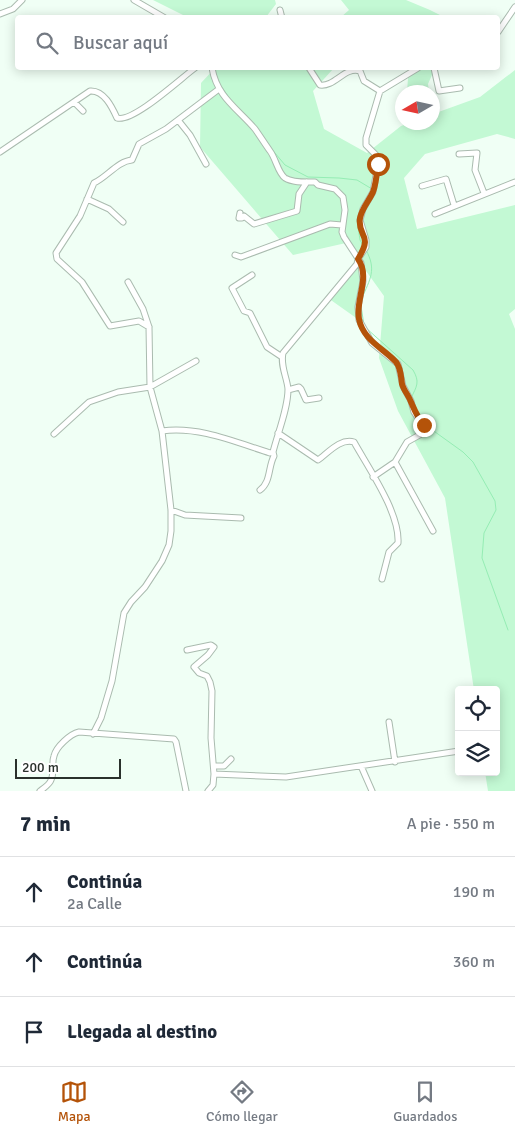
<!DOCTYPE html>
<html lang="es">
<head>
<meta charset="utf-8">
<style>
	:root { --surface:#fff; --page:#f6f6f7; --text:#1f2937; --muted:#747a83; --line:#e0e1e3; --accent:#b45309 }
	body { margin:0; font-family:Signika,sans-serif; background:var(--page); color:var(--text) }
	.controls { position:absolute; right:15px; bottom:15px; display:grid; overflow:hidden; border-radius:5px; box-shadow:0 2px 12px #0003 }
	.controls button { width:45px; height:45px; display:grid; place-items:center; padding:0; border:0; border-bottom:1px solid var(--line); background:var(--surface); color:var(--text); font:25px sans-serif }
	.compass { position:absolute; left:395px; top:85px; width:45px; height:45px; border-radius:50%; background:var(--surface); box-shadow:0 2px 12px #0003; rotate:261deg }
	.scale { position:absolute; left:15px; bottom:12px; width:106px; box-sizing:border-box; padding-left:5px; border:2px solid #2a312c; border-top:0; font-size:14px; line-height:18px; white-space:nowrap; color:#2a312c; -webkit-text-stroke:4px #fff; paint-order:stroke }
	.stop { position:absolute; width:15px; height:15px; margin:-11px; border:4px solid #b45309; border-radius:50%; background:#fff }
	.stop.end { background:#b45309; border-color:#fff; box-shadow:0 1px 5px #0008 }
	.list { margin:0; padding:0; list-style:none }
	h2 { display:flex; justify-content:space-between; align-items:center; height:65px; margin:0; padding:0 20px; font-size:21px }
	h2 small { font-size:16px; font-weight:400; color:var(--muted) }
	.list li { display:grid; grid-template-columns:32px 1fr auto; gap:15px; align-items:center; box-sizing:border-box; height:70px; padding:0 20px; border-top:1px solid var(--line) }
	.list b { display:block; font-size:19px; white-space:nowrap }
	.list p { margin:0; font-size:16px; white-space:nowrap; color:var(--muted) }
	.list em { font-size:16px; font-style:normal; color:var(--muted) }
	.icon { flex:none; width:28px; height:28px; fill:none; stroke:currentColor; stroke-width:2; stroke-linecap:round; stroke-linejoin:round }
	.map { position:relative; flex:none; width:515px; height:791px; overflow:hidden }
	.search { position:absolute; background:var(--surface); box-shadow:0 2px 12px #0003; left:15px; right:15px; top:15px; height:55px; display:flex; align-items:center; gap:12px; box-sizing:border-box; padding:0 18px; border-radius:5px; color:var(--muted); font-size:19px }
	.sheet { height:275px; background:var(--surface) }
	nav { display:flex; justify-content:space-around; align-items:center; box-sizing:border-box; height:70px; border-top:1px solid var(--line); background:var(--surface); font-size:14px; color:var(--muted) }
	nav a { display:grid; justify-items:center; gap:2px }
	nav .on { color:var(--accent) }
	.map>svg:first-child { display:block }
</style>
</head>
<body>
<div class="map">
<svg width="515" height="791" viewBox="0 0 515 791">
	<rect width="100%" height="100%" fill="#f0fff5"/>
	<!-- green -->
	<path fill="#c3f9d4" d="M153,0H275L276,4L266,17H187Z
		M341,0H406L430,10L444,17H341L349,10Z
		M215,68H334L313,91L324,129L367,153L401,126L409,123L432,122L433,114L480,97L515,70V139L497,134L425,154L404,178L417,229L515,205V309L509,314L515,329V791H488L485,772H496V690H474L445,498L398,411L379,358L384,296L346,243L293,255L200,147L201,83Z
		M413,68H435L428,84L429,92H407L408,78L415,73Z
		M357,264L360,266L363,280L359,320L328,298Z"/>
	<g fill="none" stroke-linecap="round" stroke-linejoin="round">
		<!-- stream -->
		<path stroke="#95edb4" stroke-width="1" d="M219,83L232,102
			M270,147L285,165L308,177L339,178L357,180L372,189
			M358,217L357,220L360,240L364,247
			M362,298C370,279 377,270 366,250
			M361,306L364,325
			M366,328L413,370C420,382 417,386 411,398
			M424,424L463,452L473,462L495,501L496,510L484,533L482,558L508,630"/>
		<defs>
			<path id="minor" d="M134,0L165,18
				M280,10L282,18
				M0,14L13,9L22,0
				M498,32L515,7
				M212,68C217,97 237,108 255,129C260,136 265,144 270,151C276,159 278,173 285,178C293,183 306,182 315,182L318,185L335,189L343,197L345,210L342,232L344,237L361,263L363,281L358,307L359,320L372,343L398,364L403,386L411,401L414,412L425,429L423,433L407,442L395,462L373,477
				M309,68L320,85C335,87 345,66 360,71L364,81L380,91
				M434,68L439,91L460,88
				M74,102L83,111
				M178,120L190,135L206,164
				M0,152L90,91C104,90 112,107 117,118C133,123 181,78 195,68
				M459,154L477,153L475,170L484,193
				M422,186L446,179L454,205
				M87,199L109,209L123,222
				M240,213L239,218H242L244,216L254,224L297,211L299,194L307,182
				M435,214L515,182
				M235,255L241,257L330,224L342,225
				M252,275L232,288L244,311L250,313L267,347L282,357
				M149,327L139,321L110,326L82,282L57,259L56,253L80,216L94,183C107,177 118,161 132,160L139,144L166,129L219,89
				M288,390L299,387L301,389L306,400L319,398
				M162,431C199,426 235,442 270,453L273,452C278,432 288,409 288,389C287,377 280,366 283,353L357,264L358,259L366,247V240L360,220L363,209L373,192L378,164L376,155L366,145V138L380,91L418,68
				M278,433L318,460C328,453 340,438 354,442C369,469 400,513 398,543L389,552L382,579
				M54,434L89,402L118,392L150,387L196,361
				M395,462L433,531
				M260,490C271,482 268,467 274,456L273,452
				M171,510L185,515L241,518
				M187,650L211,645L214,647L208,655L194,667L199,673L207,676L210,682L212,691L211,738L214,774L213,785L208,791
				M389,722L395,762
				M93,734L101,718L112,681L124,613L131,602L145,587L162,561L169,545L171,531V510L162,431L150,387L149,327L143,309L128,282
				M214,766H224L231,759
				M361,766L372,791
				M214,774L286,777L459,751
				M40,791C44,788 50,784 51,780C55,772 51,764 54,756C56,747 70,734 79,732L174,739L176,742L186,791"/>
		</defs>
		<!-- minor casing -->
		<use href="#minor" stroke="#aabbaf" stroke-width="7"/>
		<!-- minor -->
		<use href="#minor" stroke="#fff" stroke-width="5"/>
	</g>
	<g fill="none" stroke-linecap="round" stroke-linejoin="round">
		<!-- route -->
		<path stroke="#b45309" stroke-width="6" d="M378,164C377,173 376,184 373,192C369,201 362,208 360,218C357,238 374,233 358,259C371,277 355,300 359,319C363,340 383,348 396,362C401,368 401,377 402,384C404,391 409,396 411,402C415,411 417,417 424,425"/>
	</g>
</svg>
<div class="controls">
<button><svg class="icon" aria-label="locate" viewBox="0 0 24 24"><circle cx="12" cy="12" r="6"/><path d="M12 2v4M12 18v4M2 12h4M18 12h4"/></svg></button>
<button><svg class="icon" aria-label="layers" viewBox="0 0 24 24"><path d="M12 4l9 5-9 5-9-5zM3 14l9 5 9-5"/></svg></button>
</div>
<svg class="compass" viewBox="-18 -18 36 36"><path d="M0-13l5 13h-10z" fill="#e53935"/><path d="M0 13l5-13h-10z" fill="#747a83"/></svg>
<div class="scale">200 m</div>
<div class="stop" style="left:378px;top:164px"></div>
<div class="stop end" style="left:424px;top:425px"></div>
<div class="search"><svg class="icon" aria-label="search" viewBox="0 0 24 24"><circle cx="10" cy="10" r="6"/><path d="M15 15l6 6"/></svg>Buscar aquí</div>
</div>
<section class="sheet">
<h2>7 min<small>A pie · 550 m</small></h2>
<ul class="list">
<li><svg class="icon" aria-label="ahead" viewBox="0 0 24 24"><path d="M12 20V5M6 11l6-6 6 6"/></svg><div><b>Continúa</b><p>2a Calle</p></div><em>190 m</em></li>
<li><svg class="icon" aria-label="ahead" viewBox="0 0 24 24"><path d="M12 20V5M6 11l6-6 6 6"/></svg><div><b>Continúa</b></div><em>360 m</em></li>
<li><svg class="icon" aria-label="arrive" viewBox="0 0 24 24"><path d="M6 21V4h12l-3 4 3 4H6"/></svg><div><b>Llegada al destino</b></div></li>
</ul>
</section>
<nav>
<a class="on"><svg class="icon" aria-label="map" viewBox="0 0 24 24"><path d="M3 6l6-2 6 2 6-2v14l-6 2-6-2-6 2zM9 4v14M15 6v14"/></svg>Mapa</a>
<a><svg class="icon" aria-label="directions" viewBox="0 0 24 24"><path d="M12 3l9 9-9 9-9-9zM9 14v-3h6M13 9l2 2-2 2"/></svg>Cómo llegar</a>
<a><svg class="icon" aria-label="saved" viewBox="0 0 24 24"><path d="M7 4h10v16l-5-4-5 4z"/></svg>Guardados</a>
</nav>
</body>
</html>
